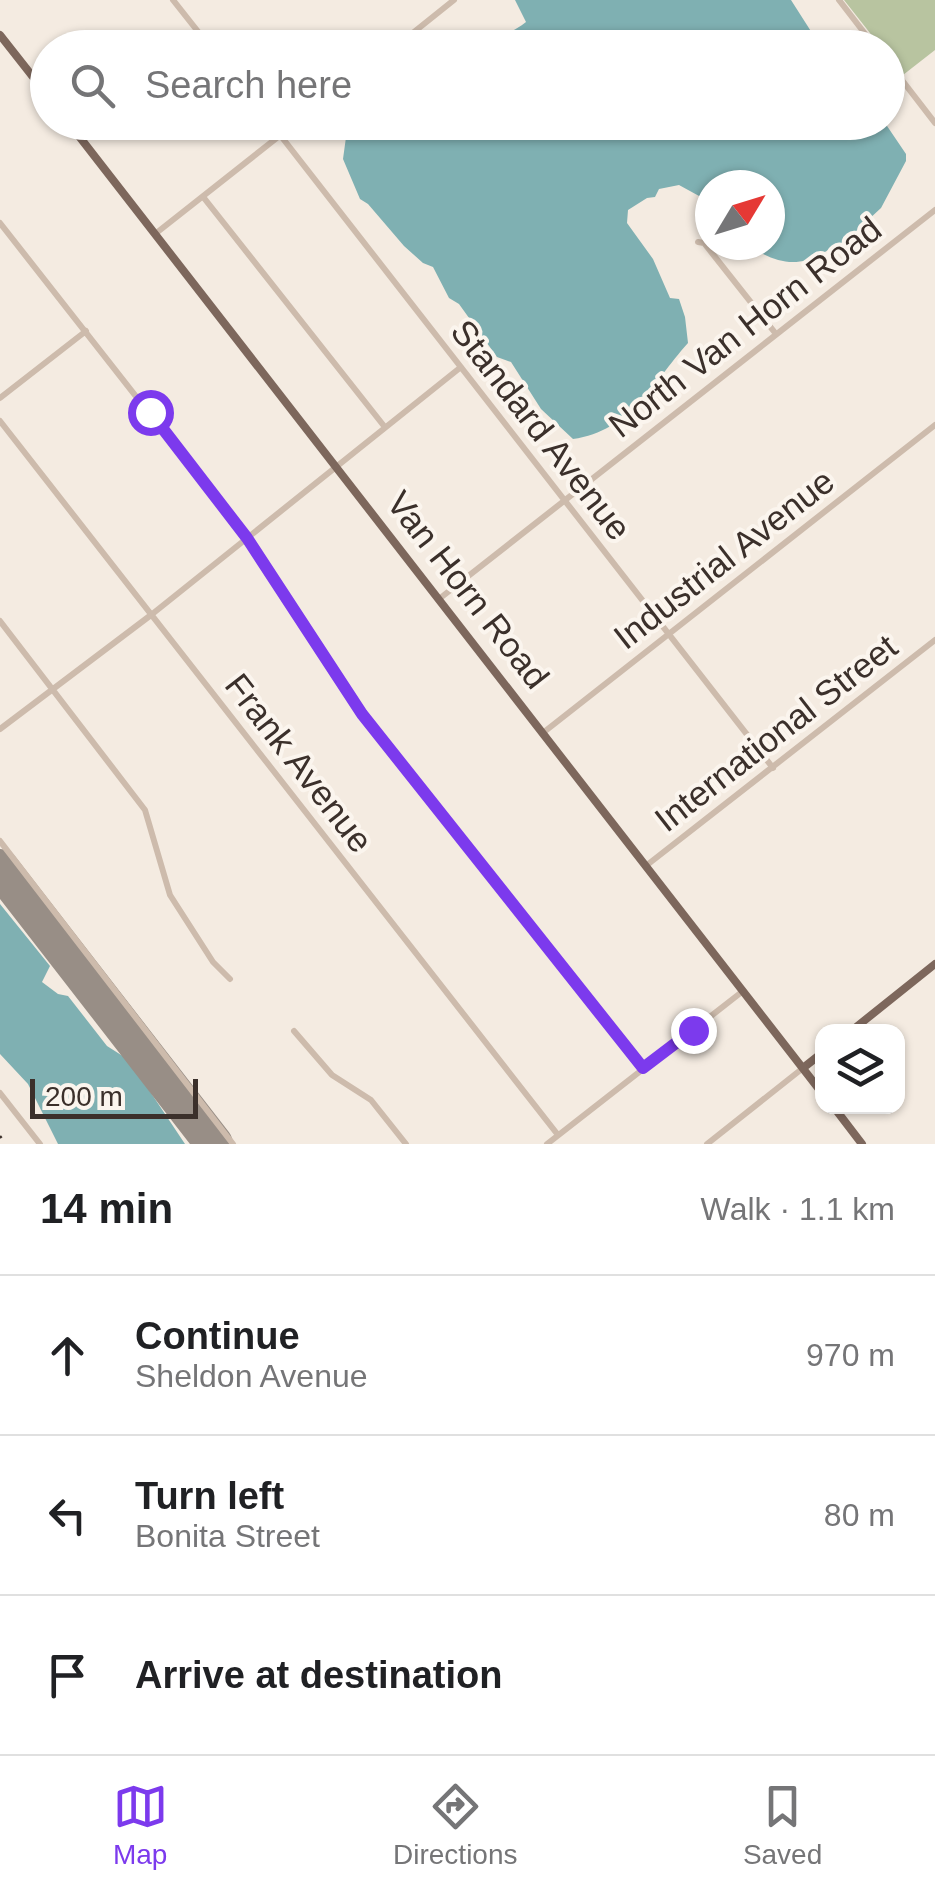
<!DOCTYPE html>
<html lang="en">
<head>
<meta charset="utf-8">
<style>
	:root { --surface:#fff; --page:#f6f6f6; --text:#202124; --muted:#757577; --line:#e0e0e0; --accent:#7c3aed }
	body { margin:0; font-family:Arial,sans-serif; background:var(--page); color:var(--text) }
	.controls { position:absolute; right:30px; bottom:30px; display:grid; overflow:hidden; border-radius:20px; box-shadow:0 2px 8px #0004 }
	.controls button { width:90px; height:90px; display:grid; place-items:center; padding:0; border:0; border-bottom:2px solid var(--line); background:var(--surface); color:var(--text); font:50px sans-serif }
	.compass { position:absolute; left:695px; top:170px; width:90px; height:90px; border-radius:50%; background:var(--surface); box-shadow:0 2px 8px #0004; rotate:52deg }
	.scale { position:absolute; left:30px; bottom:25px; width:168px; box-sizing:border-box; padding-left:10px; border:5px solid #3b302b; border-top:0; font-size:28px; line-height:35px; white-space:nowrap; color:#3b302b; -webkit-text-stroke:8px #fbf5ee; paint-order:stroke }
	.stop { position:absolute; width:30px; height:30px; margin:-22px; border:8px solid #7c3aed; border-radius:50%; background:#fff }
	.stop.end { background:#7c3aed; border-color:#fff; box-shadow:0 2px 10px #0008 }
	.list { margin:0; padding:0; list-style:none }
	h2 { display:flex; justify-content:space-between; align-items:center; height:130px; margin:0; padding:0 40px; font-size:42px }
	h2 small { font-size:32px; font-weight:400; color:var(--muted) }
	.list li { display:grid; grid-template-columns:65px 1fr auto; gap:30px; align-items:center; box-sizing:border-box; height:160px; padding:0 40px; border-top:2px solid var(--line) }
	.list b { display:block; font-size:38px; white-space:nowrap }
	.list p { margin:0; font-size:32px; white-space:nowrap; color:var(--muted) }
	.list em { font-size:32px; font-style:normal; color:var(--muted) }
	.icon { flex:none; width:55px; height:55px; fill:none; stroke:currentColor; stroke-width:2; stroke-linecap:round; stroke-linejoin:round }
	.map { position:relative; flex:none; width:935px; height:1144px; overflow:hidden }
	.search { position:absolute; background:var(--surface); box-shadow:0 2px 8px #0004; left:30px; right:30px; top:30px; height:110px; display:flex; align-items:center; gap:25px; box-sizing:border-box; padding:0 35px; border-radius:55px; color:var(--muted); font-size:38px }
	.sheet { height:610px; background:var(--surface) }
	nav { display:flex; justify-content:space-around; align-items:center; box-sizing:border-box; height:140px; border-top:2px solid var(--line); background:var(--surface); font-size:28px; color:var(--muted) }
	nav a { display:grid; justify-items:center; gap:5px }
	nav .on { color:var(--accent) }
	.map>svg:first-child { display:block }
</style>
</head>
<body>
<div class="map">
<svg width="935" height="1144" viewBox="0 0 935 1144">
	<rect width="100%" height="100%" fill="#f4ebe1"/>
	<!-- green -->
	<path fill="#b8c4a0" d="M844,0H935V50L903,75L888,55V48L881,47Z"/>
	<!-- water -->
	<path fill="#7fb0b2" d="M515,0H791L821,47H458C482,43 507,37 526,22Z
		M885,123L906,154V161L881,208L840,246H834C803,269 779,266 748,245H770V185H710V202L679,185L659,189L655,197L647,198L628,210L627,223L653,259L670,298L679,299L685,317L688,343C652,383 631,431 573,439L541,409L511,362L497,357L459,304L449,298L433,267L423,263L404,246L368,204L360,199L343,159L347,130L355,123Z
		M0,904L50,966L42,982L58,994L68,996L107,1046L129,1060L185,1144H58L28,1084L0,1054Z"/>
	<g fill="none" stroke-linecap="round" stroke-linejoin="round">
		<!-- runway -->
		<path stroke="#988e86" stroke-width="38" d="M0,868L214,1144"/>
		<!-- minor -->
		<path stroke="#cdbbac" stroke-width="6" d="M173,0L211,48
			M839,0L876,48
			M394,48L454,0
			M888,62L935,123
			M270,122L773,768
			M204,198L384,426
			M0,223L247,538L362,714L643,1068
			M155,234L297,122
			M698,242L704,243L776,334
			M0,398L86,331
			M0,421L558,1135
			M439,599L935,210
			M0,621L145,810L170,895L213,962L230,979
			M0,729L151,615L461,367
			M544,732L935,425
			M0,841L233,1144
			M647,865L935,640
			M294,1031L332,1075L371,1100L406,1144
			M0,1093L40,1144
			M547,1144L743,991
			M707,1144L803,1068"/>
		<!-- major -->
		<path stroke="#7d675c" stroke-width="8" d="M0,35L48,96
			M68,122L822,1093
			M850,1032L935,964
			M803,1068L822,1053
			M833,1106L862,1144"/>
		<!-- rail -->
		<path stroke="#3b302b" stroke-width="2.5" stroke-dasharray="2.5 8" stroke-linecap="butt" d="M0,1136L6,1144"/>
	</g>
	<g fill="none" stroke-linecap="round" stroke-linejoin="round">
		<!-- route -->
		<path stroke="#7c3aed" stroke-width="12" d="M150,412L247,538L362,714L643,1068L693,1030"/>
	</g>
	<g text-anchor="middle" stroke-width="8" stroke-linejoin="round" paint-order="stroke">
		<!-- street labels -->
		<g font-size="35" fill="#3b302b" stroke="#fbf5ee">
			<text transform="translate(745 327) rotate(-38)" y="12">North Van Horn Road</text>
			<text transform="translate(541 430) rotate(52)" y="12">Standard Avenue</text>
			<text transform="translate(724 559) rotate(-38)" y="12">Industrial Avenue</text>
			<text transform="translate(468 590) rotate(52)" y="12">Van Horn Road</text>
			<text transform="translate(776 733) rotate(-38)" y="12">International Street</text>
			<text transform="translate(299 763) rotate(52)" y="12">Frank Avenue</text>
		</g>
	</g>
</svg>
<div class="controls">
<button><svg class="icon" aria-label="layers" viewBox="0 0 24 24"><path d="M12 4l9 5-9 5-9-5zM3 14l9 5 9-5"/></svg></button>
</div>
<svg class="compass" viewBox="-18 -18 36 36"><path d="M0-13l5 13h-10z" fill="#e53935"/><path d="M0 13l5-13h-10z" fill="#757577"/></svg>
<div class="scale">200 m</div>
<div class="stop" style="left:150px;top:412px"></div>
<div class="stop end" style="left:693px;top:1030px"></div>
<div class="search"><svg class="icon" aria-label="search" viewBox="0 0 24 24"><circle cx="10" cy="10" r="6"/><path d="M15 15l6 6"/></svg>Search here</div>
</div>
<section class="sheet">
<h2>14 min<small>Walk · 1.1 km</small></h2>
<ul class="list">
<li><svg class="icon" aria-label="ahead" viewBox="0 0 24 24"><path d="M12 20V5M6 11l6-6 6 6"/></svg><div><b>Continue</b><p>Sheldon Avenue</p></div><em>970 m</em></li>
<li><svg class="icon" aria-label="left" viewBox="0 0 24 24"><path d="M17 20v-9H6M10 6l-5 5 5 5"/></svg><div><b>Turn left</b><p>Bonita Street</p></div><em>80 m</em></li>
<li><svg class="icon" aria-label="arrive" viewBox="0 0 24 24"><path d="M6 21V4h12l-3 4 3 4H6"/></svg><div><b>Arrive at destination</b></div></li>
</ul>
</section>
<nav>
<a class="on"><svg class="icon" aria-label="map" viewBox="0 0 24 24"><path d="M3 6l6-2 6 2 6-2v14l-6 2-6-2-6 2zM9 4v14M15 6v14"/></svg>Map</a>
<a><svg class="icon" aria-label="directions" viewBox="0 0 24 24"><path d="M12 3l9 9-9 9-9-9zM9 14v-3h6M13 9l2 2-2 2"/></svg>Directions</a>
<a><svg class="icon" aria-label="saved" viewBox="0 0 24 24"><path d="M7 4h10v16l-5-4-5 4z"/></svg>Saved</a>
</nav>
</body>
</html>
